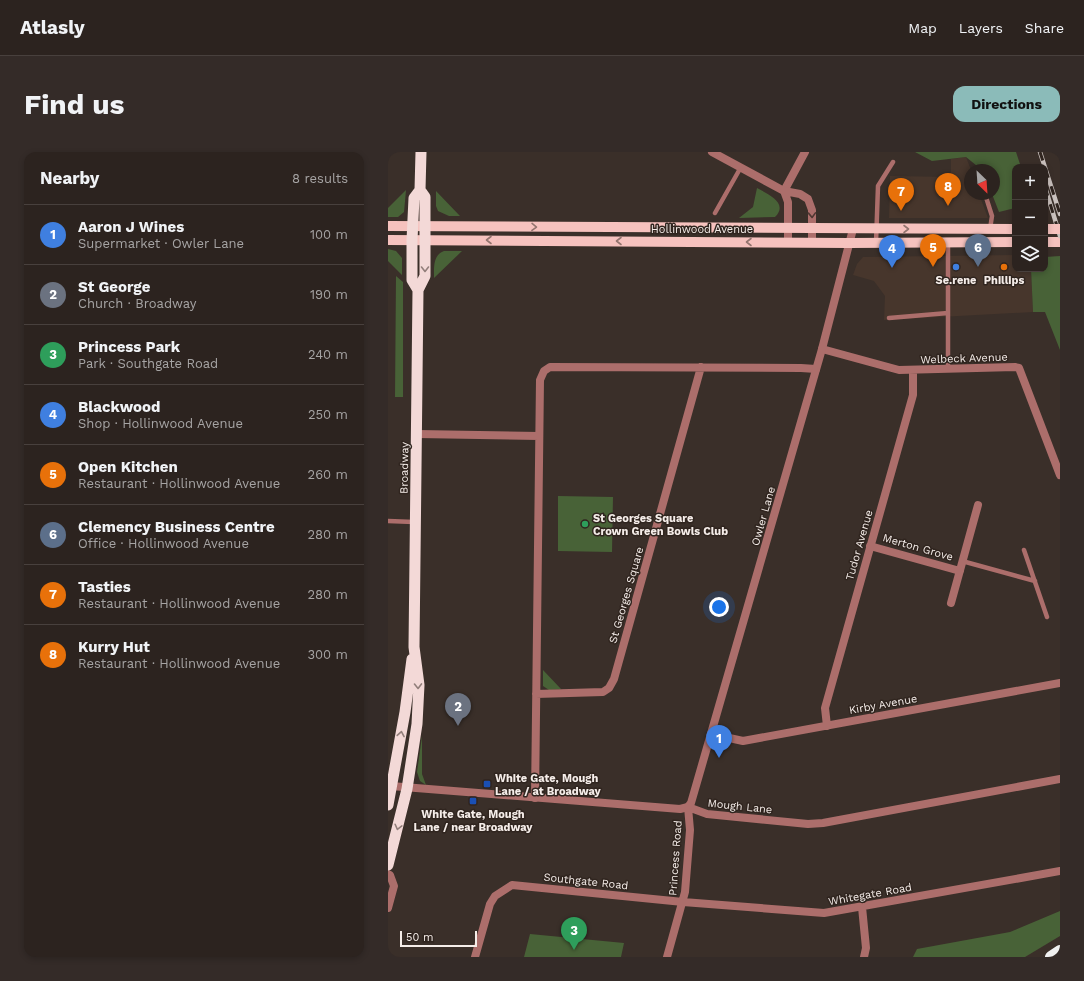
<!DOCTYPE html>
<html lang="en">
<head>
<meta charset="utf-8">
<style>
	:root { --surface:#2c231f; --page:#342b28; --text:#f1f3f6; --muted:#a6a4a4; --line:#48403d; --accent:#8bbbb9 }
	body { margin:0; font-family:"Work Sans",sans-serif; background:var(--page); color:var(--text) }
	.controls { position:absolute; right:12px; top:12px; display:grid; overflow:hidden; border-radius:8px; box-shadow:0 2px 6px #0003 }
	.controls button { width:36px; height:36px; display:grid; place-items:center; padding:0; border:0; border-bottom:1px solid var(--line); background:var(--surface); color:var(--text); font:20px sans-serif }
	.compass { position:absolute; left:576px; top:12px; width:36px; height:36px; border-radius:50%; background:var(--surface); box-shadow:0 2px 6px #0003; rotate:155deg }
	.scale { position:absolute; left:12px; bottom:10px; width:77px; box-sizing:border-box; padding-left:4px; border:2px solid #f5ede9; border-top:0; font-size:11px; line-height:14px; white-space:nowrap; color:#f5ede9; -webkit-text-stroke:3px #30251f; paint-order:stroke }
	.you { position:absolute; left:331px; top:455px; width:14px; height:14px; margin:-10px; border:3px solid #fff; border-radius:50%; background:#1a73e8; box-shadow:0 0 0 6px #1a73e833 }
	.badge { display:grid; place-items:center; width:26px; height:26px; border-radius:50%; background:var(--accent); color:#fff; font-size:13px; font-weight:700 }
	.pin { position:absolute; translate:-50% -33px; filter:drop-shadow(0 1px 2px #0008) }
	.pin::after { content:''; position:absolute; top:21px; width:14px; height:12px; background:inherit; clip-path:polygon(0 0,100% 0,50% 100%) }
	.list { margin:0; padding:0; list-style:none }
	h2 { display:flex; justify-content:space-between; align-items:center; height:52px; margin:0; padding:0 16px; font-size:17px }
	h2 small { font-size:13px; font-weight:400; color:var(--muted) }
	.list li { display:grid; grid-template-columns:26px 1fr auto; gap:12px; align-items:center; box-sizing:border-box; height:60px; padding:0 16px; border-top:1px solid var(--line) }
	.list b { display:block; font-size:15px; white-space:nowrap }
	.list p { margin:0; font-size:13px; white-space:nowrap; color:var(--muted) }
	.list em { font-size:13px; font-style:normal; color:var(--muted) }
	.icon { flex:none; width:22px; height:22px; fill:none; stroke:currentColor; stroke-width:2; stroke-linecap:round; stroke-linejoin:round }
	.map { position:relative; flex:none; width:672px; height:805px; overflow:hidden; border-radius:12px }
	header { display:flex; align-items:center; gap:24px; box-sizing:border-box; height:56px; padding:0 20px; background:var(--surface); border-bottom:1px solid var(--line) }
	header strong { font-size:19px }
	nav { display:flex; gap:22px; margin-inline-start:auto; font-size:14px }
	.intro { display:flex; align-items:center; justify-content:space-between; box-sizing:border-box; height:96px; padding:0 24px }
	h1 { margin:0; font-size:28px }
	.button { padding:10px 18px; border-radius:12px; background:var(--accent); color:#111; font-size:14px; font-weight:700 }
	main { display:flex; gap:24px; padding:0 24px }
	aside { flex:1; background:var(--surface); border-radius:12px; box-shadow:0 2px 6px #0003 }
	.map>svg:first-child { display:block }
</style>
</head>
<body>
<header>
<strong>Atlasly</strong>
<nav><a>Map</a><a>Layers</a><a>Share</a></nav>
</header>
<div class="intro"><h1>Find us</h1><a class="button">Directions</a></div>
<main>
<aside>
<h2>Nearby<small>8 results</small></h2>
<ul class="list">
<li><span class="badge" style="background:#3f7fe0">1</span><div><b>Aaron J Wines</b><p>Supermarket · Owler Lane</p></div><em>100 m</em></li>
<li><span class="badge" style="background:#6b7280">2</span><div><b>St George</b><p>Church · Broadway</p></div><em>190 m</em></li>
<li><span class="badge" style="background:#2e9e5b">3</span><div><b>Princess Park</b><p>Park · Southgate Road</p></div><em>240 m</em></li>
<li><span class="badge" style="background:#3f7fe0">4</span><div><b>Blackwood</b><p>Shop · Hollinwood Avenue</p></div><em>250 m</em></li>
<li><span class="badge" style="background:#e8710a">5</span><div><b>Open Kitchen</b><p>Restaurant · Hollinwood Avenue</p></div><em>260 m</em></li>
<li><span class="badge" style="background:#5c6f8a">6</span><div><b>Clemency Business Centre</b><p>Office · Hollinwood Avenue</p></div><em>280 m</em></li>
<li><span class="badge" style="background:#e8710a">7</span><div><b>Tasties</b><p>Restaurant · Hollinwood Avenue</p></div><em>280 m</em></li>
<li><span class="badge" style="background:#e8710a">8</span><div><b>Kurry Hut</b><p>Restaurant · Hollinwood Avenue</p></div><em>300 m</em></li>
</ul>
</aside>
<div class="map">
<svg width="672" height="805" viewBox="0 0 672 805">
	<rect width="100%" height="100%" fill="#3a2f29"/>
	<!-- built -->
	<path fill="#47362c" d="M578,5L583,18L582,42H591L600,66H501L502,24L563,25V7Z
		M627,103V117H643L645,160L496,168L497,144L486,129L465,123L469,112L475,105Z"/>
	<!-- green -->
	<path fill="#486237" d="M527,0H628L633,15H627V56L611,60L604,42H606V18H594L578,5L544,9Z
		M369,36C380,42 401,51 387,65L351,66L365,55Z
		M18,38L16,60L10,65H0V56Z
		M48,39L72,64H61L50,59L48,54Z
		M0,97L8,99L14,106V123L0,109Z
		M56,99H74L46,126C46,115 45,103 56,99Z
		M672,104V198L657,160H645L643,117H657V105Z
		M8,124L15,130V245H7Z
		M170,344L225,345L224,400L170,399Z
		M155,518L173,537L161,538L155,534Z
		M34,584V622L38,633L32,629L29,620Z
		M672,759V784L637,805H525L529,797L622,780Z
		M142,782L236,791L233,805H136Z"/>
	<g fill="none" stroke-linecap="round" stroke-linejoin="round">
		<!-- service -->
		<path stroke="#ac6e6b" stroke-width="4.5" d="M590,17V18
			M597,42L604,64L602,77
			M327,61L353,15
			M560,90V217
			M488,91L490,34L505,10
			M501,166L560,161
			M0,369L26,370
			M636,398L659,465
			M574,409L647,429"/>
		<!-- minor -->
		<path stroke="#ac6e6b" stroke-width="8" d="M396,39L417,0
			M434,197L511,218L627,215L631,216L672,323
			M29,282L151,284
			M482,394L572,419
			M563,451L590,353
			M148,542L215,540L221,536L226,527L313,215
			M439,574L437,556L525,243V219
			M323,582L355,589L672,531
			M147,646L152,228L156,219L162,215L413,216L428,217
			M300,655L319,662L420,672L435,671L672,627
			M0,722L2,723L6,734L0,756
			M474,755L478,796L476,805
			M87,805L102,752L107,744L124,733L295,750L436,761L672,719
			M279,805L297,740L302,678L300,655"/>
		<!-- tertiary -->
		<path stroke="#ac6e6b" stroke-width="8" d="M324,0L396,39L412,42L420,47L424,58V90
			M396,39L400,50V90
			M3,634L292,657L300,655L303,651L434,197L465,77"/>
		<!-- primary -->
		<path stroke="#f6c2be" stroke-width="10" d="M0,74L627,77
			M0,88L461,91L627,90
			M657,90H672"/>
		<!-- trunk -->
		<path stroke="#f3d9d7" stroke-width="11" d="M30,138L24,128V88L26,46L32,38L33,0
			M0,653L17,560L24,507
			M0,713L19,637L29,572L31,533L26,495L30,138L37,124V45L32,38"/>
		<!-- motorway -->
		<path stroke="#f0f0f0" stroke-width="12" d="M663,805L672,799"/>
		<defs>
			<path id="rail" d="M652,0L672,62
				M657,35L672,84"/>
		</defs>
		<!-- rail casing -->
		<use href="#rail" stroke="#cac1bd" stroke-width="4.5"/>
		<!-- rail -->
		<use href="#rail" stroke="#30251f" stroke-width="3" stroke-dasharray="9" stroke-linecap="butt"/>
		<!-- primary-bridge -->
		<path stroke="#f6c2be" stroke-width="10" d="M657,77H672"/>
	</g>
	<!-- one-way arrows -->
	<defs><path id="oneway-chevron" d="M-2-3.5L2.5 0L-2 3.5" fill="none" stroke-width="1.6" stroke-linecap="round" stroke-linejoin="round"/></defs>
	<use stroke="#4f3732" href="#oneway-chevron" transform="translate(424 63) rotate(88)"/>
	<g stroke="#93746e">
		<use href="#oneway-chevron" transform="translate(146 75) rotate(1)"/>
		<use href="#oneway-chevron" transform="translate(518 77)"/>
		<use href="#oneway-chevron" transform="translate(101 88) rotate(-180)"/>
		<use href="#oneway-chevron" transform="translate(231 89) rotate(-180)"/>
		<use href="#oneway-chevron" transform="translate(361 90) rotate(-180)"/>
	</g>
	<g stroke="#927f7b">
		<use href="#oneway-chevron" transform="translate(37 117) rotate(90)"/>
		<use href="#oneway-chevron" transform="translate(30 534) rotate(89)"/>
		<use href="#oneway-chevron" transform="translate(13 582) rotate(-80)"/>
		<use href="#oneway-chevron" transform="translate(10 675) rotate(104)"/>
	</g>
	<!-- markers -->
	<circle fill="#3f7fe0" stroke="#30251f" stroke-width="1.5" cx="568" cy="115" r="4"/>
	<circle fill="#e8710a" stroke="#30251f" stroke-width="1.5" cx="616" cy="115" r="4"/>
	<circle fill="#2e9e5b" stroke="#30251f" stroke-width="1.5" cx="197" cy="372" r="4"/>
	<g fill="#1a4fb4" stroke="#30251f" stroke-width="1.5">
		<rect x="95" y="628" width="8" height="8" rx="2"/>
		<rect x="81" y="645" width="8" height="8" rx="2"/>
	</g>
	<g text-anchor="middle" stroke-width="3" stroke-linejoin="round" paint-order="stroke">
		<!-- street labels -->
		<g font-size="11" fill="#f5ede9" stroke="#30251f">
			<text x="314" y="81">Hollinwood Avenue</text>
			<text transform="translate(576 206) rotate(-2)" y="4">Welbeck Avenue</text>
			<text transform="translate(16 316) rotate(-89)" y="4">Broadway</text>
			<text transform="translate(375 364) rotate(-74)" y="4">Owler Lane</text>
			<text transform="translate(471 393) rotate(-74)" y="4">Tudor Avenue</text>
			<text transform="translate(530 395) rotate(16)" y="4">Merton Grove</text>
			<text transform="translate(238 443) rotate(-74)" y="4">St Georges Square</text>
			<text transform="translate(495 552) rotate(-10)" y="4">Kirby Avenue</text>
			<text transform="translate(352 654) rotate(6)" y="4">Mough Lane</text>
			<text transform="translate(287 706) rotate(-86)" y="4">Princess Road</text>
			<text transform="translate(198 729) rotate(6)" y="4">Southgate Road</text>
			<text transform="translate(482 742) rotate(-10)" y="4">Whitegate Road</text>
		</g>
		<!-- poi labels -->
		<g font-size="11" font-weight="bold" fill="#f5ede9" stroke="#30251f">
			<text x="568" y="132">Se.rene</text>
			<text x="616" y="132">Phillips</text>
			<text x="205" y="370" text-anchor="start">St Georges Square<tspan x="205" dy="13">Crown Green Bowls Club</tspan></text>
			<text x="107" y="630" text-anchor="start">White Gate, Mough<tspan x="107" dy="13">Lane / at Broadway</tspan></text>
			<text x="85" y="666">White Gate, Mough<tspan x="85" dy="13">Lane / near Broadway</tspan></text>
		</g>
	</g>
</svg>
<div class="controls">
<button>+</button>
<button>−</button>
<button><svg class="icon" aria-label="layers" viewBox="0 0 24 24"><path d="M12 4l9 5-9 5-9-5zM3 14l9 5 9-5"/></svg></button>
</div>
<svg class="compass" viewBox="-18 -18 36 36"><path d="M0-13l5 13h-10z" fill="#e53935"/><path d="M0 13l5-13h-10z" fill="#a6a4a4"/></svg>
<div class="scale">50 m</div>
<div class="you"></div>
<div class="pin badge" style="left:331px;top:606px;background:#3f7fe0">1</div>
<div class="pin badge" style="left:70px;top:574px;background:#6b7280">2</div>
<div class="pin badge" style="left:186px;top:798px;background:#2e9e5b">3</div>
<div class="pin badge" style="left:504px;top:116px;background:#3f7fe0">4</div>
<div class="pin badge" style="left:545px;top:115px;background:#e8710a">5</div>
<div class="pin badge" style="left:590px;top:115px;background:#5c6f8a">6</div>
<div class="pin badge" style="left:513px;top:59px;background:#e8710a">7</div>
<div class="pin badge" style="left:560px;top:54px;background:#e8710a">8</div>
</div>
</main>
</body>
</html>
